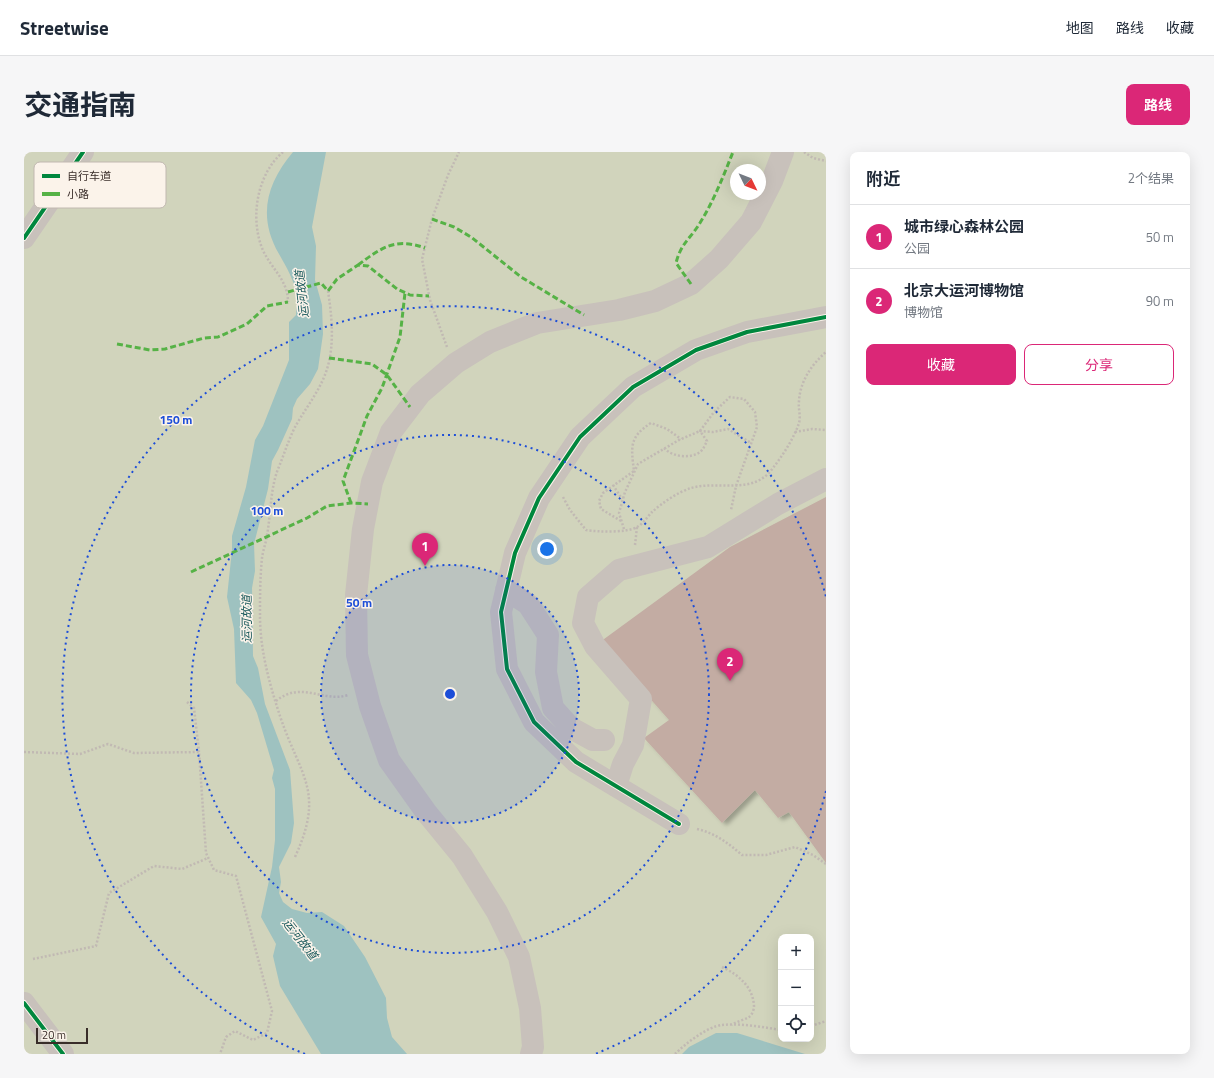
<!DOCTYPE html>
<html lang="zh">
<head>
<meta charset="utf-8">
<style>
	:root { --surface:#fff; --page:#f6f6f7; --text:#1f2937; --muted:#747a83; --line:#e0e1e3; --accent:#db2777 }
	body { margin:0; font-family:"Titillium Web","Noto Sans SC",sans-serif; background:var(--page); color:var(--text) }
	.controls { position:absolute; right:12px; bottom:12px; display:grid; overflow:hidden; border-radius:8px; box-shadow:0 4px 16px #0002 }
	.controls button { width:36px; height:36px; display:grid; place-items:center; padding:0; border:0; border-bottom:1px solid var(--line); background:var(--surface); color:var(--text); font:20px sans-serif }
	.compass { position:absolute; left:706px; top:12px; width:36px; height:36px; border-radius:50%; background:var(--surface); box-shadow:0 4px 16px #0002; rotate:133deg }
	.scale { position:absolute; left:12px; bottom:10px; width:52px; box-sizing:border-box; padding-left:4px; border:2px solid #392d29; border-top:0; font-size:11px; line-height:14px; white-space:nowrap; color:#392d29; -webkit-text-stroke:3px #fbf3ea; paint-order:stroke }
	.you { position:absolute; left:523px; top:397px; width:14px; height:14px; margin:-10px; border:3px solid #fff; border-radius:50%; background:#1a73e8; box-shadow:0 0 0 6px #1a73e833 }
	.badge { display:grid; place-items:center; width:26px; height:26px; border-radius:50%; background:var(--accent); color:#fff; font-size:13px; font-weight:700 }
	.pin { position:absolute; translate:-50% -33px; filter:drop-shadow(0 1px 2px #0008) }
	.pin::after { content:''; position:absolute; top:21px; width:14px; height:12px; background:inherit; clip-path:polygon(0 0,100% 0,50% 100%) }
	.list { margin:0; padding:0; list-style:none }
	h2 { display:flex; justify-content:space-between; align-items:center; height:52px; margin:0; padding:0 16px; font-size:17px }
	h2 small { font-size:13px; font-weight:400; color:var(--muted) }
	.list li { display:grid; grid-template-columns:26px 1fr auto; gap:12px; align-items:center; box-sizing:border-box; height:64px; padding:0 16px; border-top:1px solid var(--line) }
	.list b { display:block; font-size:15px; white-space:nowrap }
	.list p { margin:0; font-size:13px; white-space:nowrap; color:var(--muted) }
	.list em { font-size:13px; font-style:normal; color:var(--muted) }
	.actions { display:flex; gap:8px; padding:12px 16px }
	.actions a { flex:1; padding:9px 0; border:1px solid var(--accent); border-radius:8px; text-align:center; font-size:14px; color:var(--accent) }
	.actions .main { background:var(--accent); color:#fff }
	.icon { flex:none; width:22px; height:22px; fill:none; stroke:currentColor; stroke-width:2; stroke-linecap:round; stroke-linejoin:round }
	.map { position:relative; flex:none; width:802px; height:902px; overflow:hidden; border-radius:8px }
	header { display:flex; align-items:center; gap:24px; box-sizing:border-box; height:56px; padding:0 20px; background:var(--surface); border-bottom:1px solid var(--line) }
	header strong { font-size:19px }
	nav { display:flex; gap:22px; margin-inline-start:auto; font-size:14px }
	.intro { display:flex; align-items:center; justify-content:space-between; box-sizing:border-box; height:96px; padding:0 24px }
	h1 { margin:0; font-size:28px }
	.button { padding:10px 18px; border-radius:8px; background:var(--accent); color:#fff; font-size:14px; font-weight:700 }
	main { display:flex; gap:24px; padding:0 24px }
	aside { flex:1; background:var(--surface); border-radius:8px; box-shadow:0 4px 16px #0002 }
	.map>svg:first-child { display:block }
</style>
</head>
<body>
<header>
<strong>Streetwise</strong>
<nav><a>地图</a><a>路线</a><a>收藏</a></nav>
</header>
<div class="intro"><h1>交通指南</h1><a class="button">路线</a></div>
<main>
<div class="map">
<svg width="802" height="902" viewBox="0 0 802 902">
	<defs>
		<filter id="shadow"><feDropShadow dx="4.5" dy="2.5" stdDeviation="2" flood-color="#0004"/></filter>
	</defs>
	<rect width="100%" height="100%" fill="#efe8e2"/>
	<!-- green -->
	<path fill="#d1d4bc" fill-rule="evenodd" d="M0,0H802V902H0ZM712,18H736V42H712ZM757,785H787V887H757Z"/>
	<!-- water -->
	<path fill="#9ec2c0" d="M269,0H302L288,75L292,94L291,128L298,153L299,182L294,217L286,232L273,247L269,256L268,267L254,298L248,309L244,337L230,392L231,419L228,436L229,504L234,516L241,552L266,618L270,671L267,691L255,715L257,730L255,741L259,750L268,757L283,761L298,760L320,774L341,805L362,846L363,866L368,885L383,902H297L256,834L249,804L252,792L237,765L248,715L251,688V637L248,626L250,618L233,561L227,548L212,531L210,477L203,445L208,398V384L222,335L231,288L239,274L265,208V170L272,163C272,157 274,150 273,144C271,130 262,114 255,102C233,64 243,31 269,0Z
		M692,881H713L781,902H658L665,895Z"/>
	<!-- building -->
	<path fill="#c3aca3" filter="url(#shadow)" d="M802,345V711L765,660L754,666L731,638L698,671L620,586L645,568L576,490L706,395Z"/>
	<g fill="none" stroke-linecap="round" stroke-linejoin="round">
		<!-- path -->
		<path stroke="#c1b9b3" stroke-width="2.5" stroke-dasharray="2 2" stroke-linecap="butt" d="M259,0C233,22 226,65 238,96C246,116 264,127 264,150
			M780,0L789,6L802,9
			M423,195L406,148L398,107L408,67L424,23L435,0
			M771,280L788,277L802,278
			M640,296C648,305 667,307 676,300C679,298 681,293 683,289L676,279L689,280L704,277L727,291
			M589,333L598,347
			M539,345L546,358L562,378C574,380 603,381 613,375C619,372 624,364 628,360C638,351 654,340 667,336C695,328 729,344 749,316C759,303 770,286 775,271C777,264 774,256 775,249C776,230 787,213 802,200
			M597,369L577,357L575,349L579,341L610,319C607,295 605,285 627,271L643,277L657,287
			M600,377L595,361L601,340L614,312L655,288L676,279L690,260L706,245L720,247L731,260L733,275L712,334L707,358
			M611,393L613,375
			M252,549C278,528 298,551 324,543
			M163,550L170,556L175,600
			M0,600L56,602L84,592L110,601L175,600L182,701L190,718L212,724L248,859L243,881L229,888L211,879L202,885L196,902
			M673,677C691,681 704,691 718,703H742L771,695L789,703L802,712
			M271,705C301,640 277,625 257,567C246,534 236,499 236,464C236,445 236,425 238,406C239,398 242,391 243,383C247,362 246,338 254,317C260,303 264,289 271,275C281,257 295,240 302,220C311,195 308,165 304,139
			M9,807L72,794L85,741L130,714L158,717L184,706
			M698,815C715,823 729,835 730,854C730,858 728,863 725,865C720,868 713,869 708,873
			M787,874L802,869
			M651,902C661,892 684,874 698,873C717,871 738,875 757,878"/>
		<!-- minor -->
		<path stroke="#c8c1bb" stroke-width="22" d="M0,86L59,0
			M482,438L504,452L524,483L522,520L529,556L547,576L569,588H580
			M592,634L599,612L609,593L617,547L571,494L559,471L564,445L595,418L684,395L754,352L802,327
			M655,672L552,610L510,570L483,517L477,460L491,401L515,346L556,285L609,235L672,198L723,180L802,165
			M0,851L39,902
			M507,902L509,895L506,856L495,805L473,760L438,704L402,660L365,608L346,554L333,503L332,443L339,377L348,330L367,280L396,242L432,211L466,190L513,171L595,158L631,149L667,132L695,107L727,70L748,29L759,0"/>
		<!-- quiet -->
		<path stroke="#56b246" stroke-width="3" stroke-dasharray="6 3" stroke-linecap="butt" d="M408,67L430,75L447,85L497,125L560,163
			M334,113C357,96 371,85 401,96
			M667,132L652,111C657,92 664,89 674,74C689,51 699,25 709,0
			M264,140L297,131L304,139L313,127L334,113L344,114L373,137L386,143L405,144
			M93,192L126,198L141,197L180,186L194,185L223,172L243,154L264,150
			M305,206L348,212L363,223L386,255
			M327,351L319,329L343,264L358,236L376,185L381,141
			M167,420L283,366L303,354L327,351L344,352"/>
		<defs>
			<path id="cycleway" d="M0,86L59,0
				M655,672L552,610L510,570L483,517L477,460L491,401L515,346L556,285L609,235L672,198L723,180L802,165
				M0,851L39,902"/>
		</defs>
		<!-- cycleway casing -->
		<use href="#cycleway" stroke="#fbf3ea" stroke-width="6"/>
		<!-- cycleway -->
		<use href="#cycleway" stroke="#00873e" stroke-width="4"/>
	</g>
	<!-- distance rings -->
	<circle cx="426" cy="542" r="129" fill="#1d4ed8" fill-opacity=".12"/>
	<g fill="none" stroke="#1d4ed8" stroke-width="2" stroke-dasharray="2 4">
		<circle cx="426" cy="542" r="129"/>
		<circle cx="426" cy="542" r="259"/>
		<path d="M802 639A388 388 0 0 1 571 902M281 902A388 388 0 1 1 802 445"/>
	</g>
	<g text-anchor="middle" stroke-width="3" stroke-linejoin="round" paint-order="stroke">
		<!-- water labels -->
		<g font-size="12" font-style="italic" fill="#1c5b5d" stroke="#fbf3ea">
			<text transform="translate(278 142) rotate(-96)" y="4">运河故道</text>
			<text transform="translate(223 467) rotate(-90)" y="4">运河故道</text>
			<text transform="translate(276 787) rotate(52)" y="4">运河故道</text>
		</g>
	</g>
	<!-- legend -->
	<rect x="10" y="10" width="132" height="46" rx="6" fill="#fbf3ea" stroke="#c1b8b0" stroke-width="1"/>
	<rect x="18" y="22" width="18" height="4" fill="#00873e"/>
	<rect x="18" y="40" width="18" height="4" fill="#56b246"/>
	<g font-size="11" fill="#392d29">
		<text x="43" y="28">自行车道</text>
		<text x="43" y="46">小路</text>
	</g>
	<circle cx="426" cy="542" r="6" fill="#1d4ed8" stroke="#fbf3ea" stroke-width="2"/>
	<g font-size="12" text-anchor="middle" font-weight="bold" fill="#1d4ed8" stroke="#fbf3ea" stroke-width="3" stroke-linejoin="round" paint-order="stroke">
		<text x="152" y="272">150 m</text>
		<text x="243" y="363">100 m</text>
		<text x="335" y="455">50 m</text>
	</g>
</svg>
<div class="controls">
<button>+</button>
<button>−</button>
<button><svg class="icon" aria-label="locate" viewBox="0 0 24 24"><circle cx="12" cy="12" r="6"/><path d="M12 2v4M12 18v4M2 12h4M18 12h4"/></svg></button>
</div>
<svg class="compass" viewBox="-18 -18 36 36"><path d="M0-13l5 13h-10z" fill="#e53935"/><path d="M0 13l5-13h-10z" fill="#747a83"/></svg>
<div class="scale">20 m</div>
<div class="you"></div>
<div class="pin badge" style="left:401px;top:414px">1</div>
<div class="pin badge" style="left:706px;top:529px">2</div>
</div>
<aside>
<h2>附近<small>2个结果</small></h2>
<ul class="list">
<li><span class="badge">1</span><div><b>城市绿心森林公园</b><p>公园</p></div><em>50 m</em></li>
<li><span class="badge">2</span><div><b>北京大运河博物馆</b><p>博物馆</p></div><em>90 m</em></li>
</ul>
<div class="actions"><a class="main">收藏</a><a>分享</a></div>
</aside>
</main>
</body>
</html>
